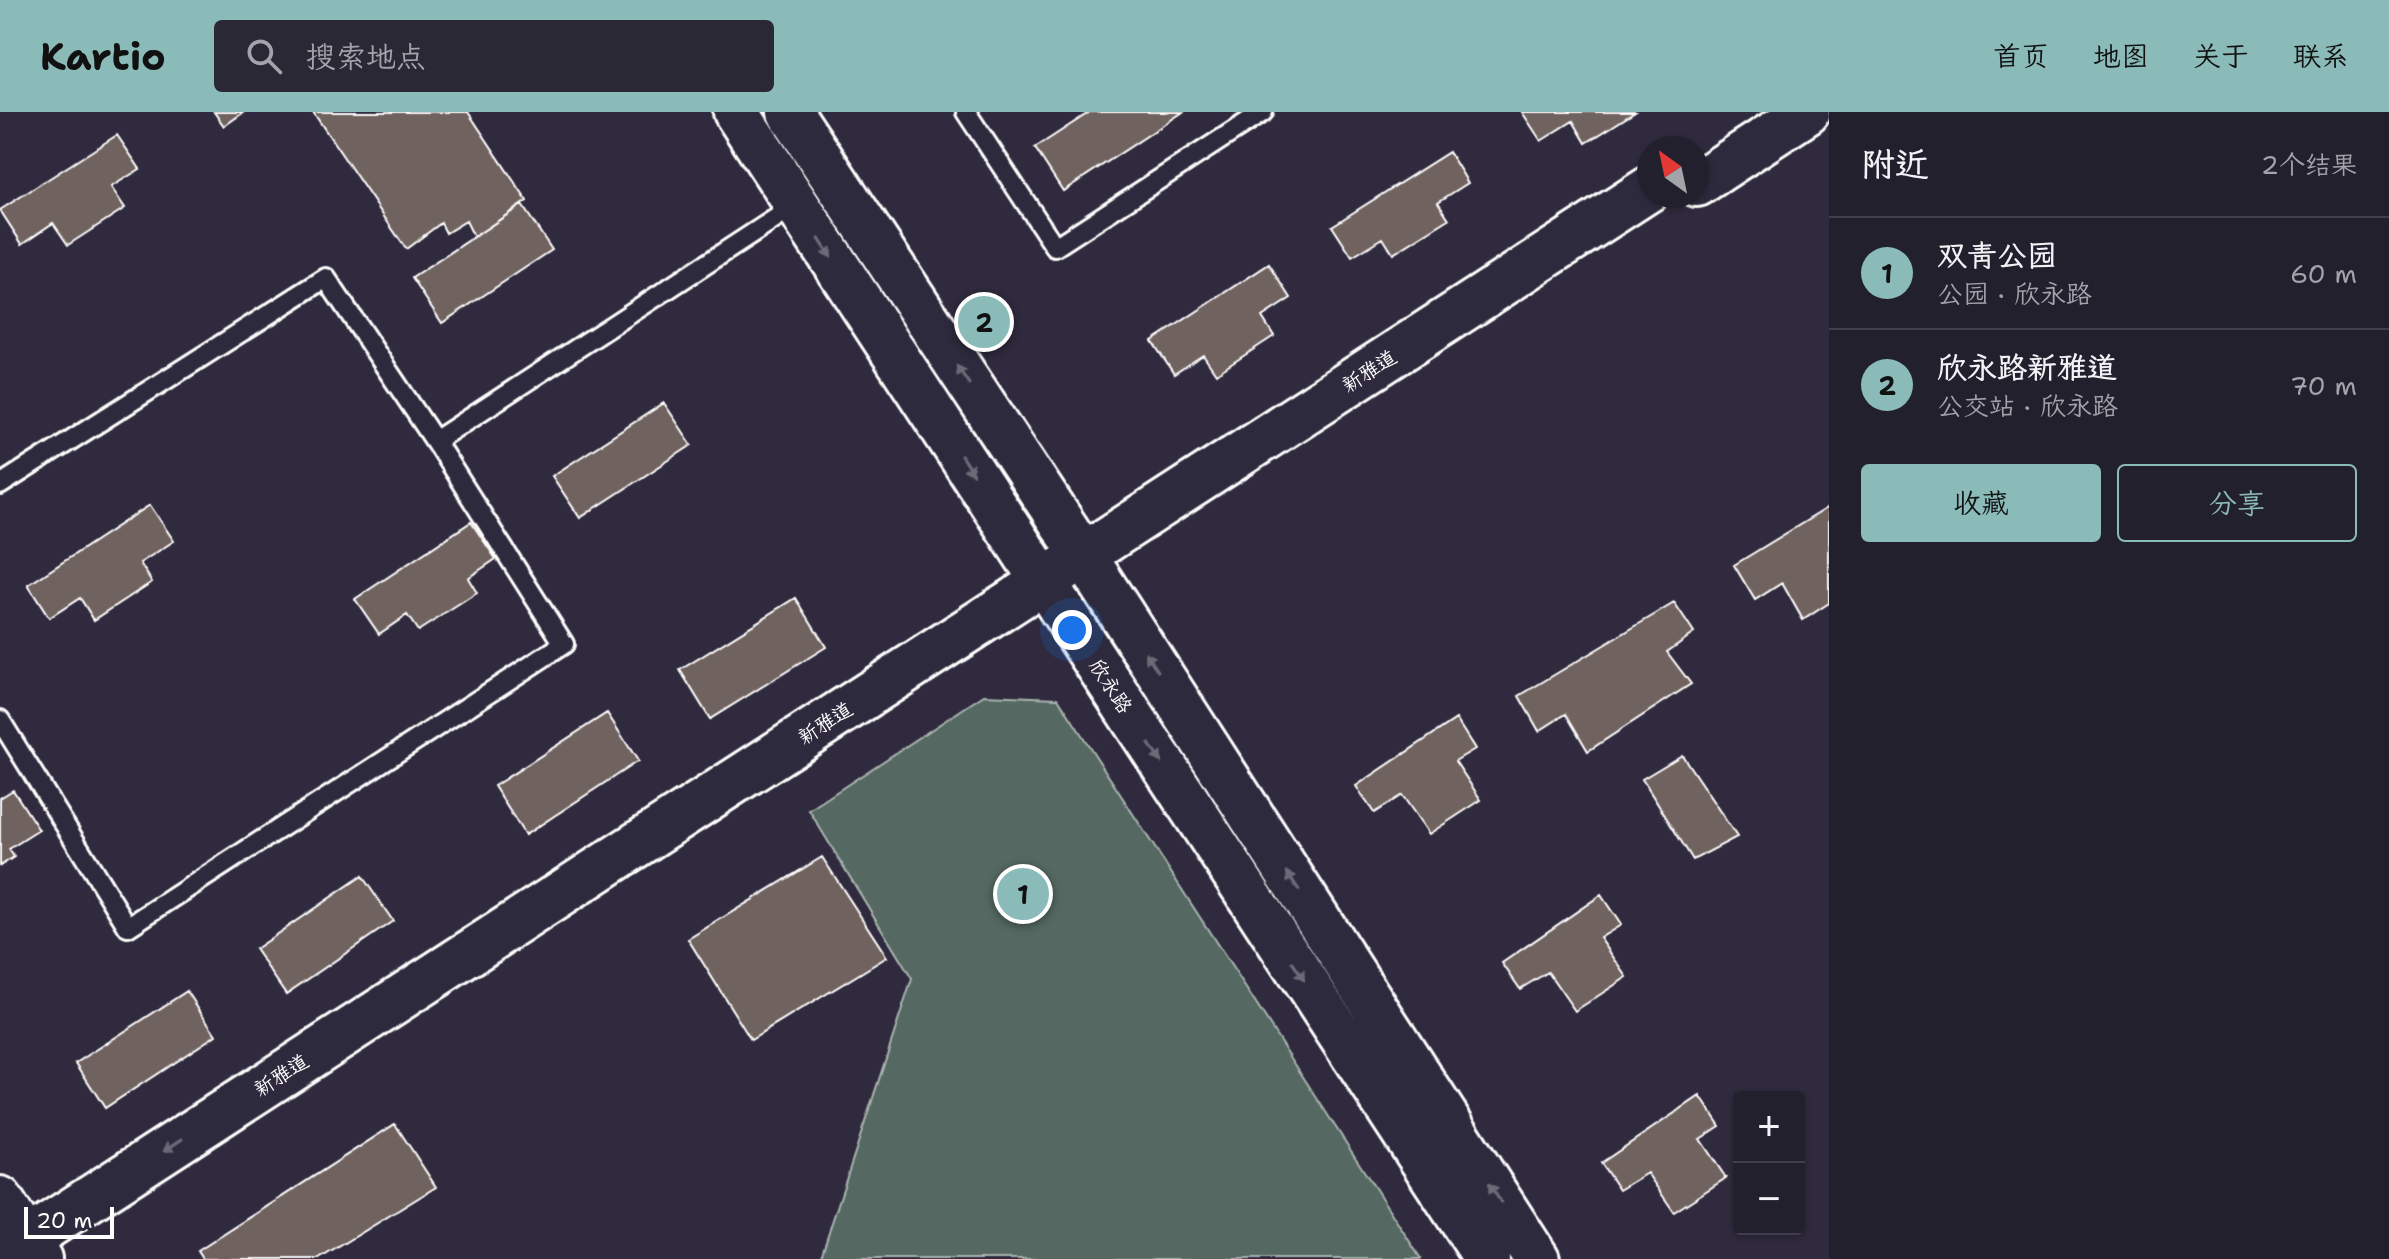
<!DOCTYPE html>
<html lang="zh">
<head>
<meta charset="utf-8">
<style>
	:root { --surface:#23202e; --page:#2b2836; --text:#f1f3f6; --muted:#a3a3aa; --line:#403e4a; --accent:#8bbbb9 }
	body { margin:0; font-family:"Shantell Sans","LXGW WenKai TC",sans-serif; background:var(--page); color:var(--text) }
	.controls { position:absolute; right:24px; bottom:24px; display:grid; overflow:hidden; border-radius:8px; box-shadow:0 2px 6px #0004 }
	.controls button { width:72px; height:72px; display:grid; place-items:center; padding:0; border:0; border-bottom:2px solid var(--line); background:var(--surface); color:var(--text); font:40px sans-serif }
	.compass { position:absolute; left:1637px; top:24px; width:72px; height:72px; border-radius:50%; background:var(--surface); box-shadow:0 2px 6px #0004; rotate:327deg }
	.scale { position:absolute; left:24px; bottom:20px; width:90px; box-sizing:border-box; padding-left:8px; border:4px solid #fff; border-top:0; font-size:22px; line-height:28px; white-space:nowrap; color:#fff; -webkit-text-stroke:6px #2f2a3d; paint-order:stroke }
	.you { position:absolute; left:1072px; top:518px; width:28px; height:28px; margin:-20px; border:6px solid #fff; border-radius:50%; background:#1a73e8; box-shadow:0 0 0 12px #1a73e833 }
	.badge { display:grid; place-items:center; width:52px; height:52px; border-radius:50%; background:var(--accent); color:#111; font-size:26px; font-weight:700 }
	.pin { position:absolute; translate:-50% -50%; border:4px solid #fff; box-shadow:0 2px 8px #0006 }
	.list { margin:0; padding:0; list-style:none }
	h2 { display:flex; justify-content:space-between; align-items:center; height:104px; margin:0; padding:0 32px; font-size:34px }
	h2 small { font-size:26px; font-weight:400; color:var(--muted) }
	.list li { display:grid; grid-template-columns:52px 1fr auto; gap:24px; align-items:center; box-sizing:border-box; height:112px; padding:0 32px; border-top:2px solid var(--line) }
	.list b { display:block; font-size:30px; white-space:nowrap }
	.list p { margin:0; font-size:26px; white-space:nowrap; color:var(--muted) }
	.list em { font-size:26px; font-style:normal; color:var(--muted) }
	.actions { display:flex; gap:16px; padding:24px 32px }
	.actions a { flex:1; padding:18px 0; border:2px solid var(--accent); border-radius:8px; text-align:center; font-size:28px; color:var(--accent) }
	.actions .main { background:var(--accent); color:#111 }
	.icon { flex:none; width:44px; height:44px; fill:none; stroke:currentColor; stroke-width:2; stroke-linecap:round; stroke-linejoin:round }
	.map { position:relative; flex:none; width:1829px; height:1147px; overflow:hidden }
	header { display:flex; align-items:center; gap:48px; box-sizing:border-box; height:112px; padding:0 40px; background:var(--accent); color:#111 }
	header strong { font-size:38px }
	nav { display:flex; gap:44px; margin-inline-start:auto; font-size:28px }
	.search { width:560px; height:72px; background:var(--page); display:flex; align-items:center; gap:20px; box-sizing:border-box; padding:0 28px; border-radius:8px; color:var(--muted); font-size:30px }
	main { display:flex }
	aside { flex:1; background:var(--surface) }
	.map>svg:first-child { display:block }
</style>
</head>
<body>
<header>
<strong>Kartio</strong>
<div class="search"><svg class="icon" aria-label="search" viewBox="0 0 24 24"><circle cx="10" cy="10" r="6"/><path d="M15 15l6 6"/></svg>搜索地点</div>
<nav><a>首页</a><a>地图</a><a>关于</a><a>联系</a></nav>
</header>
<main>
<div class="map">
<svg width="1829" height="1147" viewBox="0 0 1829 1147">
	<rect width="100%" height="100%" fill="#2f2a3d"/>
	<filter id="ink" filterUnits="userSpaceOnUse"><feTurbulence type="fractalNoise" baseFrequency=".0125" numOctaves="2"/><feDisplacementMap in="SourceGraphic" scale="16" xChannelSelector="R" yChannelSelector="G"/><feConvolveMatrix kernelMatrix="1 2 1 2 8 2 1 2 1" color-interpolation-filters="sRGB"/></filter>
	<g filter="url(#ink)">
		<!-- green -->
		<path fill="#546862" stroke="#aab4b0" stroke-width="2" d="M984,583L1058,586L1421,1147H820L912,867L809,698Z"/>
		<!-- building -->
		<path fill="#70625e" stroke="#fff" stroke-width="2" d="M214,0H244L224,14Z
			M313,0H468L527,89L474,125L466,109L446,121L441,111L406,137Z
			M1090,0H1183L1063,79L1035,36Z
			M1522,0H1635L1586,31L1573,9L1541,29Z
			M117,23L140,57L111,75L125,96L68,133L53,111L22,132L0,98Z
			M1449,40L1468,71L1438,90L1449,107L1393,142L1383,126L1352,145L1332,114Z
			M522,93L552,138L442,211L412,166Z
			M1269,152L1291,186L1262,205L1274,224L1216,262L1203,243L1174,262L1152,229Z
			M664,291L692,333L580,406L552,364Z
			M150,393L174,429L140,451L152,470L94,508L80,486L49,506L28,473Z
			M1829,395V491L1803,508L1782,471L1755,488L1734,453Z
			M471,410L496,447L468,466L477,481L418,519L407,503L379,522L355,487Z
			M796,486L826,535L710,607L680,558Z
			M1674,491L1694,521L1667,540L1691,572L1588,639L1566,602L1539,619L1519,584Z
			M607,601L638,649L525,723L494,674Z
			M1456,607L1475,637L1455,649L1481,688L1429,722L1402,683L1374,701L1356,674Z
			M1682,643L1737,725L1693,748L1642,667Z
			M13,678L39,718L9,737L14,745L0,754V686Z
			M822,745L887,845L751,928L688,827Z
			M362,764L393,809L286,882L255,837Z
			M1601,783L1621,813L1600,826L1627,865L1575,899L1548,860L1520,877L1502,851Z
			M187,879L216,923L105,996L76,951Z
			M1700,984L1720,1014L1700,1027L1726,1066L1674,1100L1647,1061L1619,1078L1601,1051Z
			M395,1012L436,1075L319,1147H203L198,1139Z"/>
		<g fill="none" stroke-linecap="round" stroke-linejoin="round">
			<defs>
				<path id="lane" d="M966,0L1055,135L1263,0
					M435,329L798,92
					M0,373L326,166L435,329L564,532L128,815L0,608"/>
				<path id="secondary" d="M736,0L1487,1147
					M790,0L1084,444L1537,1147
					M1697,72L1807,0
					M0,1087L39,1147
					M0,1145L1649,77"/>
			</defs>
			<!-- lane casing -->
			<use href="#lane" stroke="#fff" stroke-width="24"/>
			<!-- secondary casing -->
			<use href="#secondary" stroke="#fff" stroke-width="50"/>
			<!-- lane -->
			<use href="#lane" stroke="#2f2a3d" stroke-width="18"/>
			<!-- secondary -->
			<use href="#secondary" stroke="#2f2a3d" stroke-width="44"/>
		</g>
		<!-- one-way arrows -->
		<defs><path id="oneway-solid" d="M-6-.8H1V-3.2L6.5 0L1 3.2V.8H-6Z" transform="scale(2)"/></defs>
		<g fill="#6d6a77">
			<use href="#oneway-solid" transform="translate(825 136) rotate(57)"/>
			<use href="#oneway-solid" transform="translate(963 263) rotate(-124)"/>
			<use href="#oneway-solid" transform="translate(967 353) rotate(57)"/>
			<use href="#oneway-solid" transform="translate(1152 550) rotate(-123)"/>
			<use href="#oneway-solid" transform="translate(1155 641) rotate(57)"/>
			<use href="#oneway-solid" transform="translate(1293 769) rotate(-123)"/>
			<use href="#oneway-solid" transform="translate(1298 859) rotate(57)"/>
			<use href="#oneway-solid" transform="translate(173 1033) rotate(147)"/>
			<use href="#oneway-solid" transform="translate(1495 1081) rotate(-123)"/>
		</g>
	</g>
	<g text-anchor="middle" stroke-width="6" stroke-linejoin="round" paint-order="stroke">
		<!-- street labels -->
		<g font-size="20" fill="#fff" stroke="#2f2a3d">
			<text transform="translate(1369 259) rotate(-33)" y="7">新雅道</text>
			<text transform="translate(1111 574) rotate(57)" y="7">欣永路</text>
			<text transform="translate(825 611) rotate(-33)" y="7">新雅道</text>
			<text transform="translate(281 963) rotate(-33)" y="7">新雅道</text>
		</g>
	</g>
</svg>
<div class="controls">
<button>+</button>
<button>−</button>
</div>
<svg class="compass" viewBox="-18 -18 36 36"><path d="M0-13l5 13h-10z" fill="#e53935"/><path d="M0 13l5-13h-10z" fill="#a3a3aa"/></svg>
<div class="scale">20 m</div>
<div class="you"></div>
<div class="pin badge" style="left:1023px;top:782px">1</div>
<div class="pin badge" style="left:984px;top:210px">2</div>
</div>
<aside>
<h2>附近<small>2个结果</small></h2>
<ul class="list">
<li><span class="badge">1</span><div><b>双青公园</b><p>公园 · 欣永路</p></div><em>60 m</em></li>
<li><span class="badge">2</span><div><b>欣永路新雅道</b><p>公交站 · 欣永路</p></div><em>70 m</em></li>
</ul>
<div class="actions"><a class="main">收藏</a><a>分享</a></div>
</aside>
</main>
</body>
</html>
